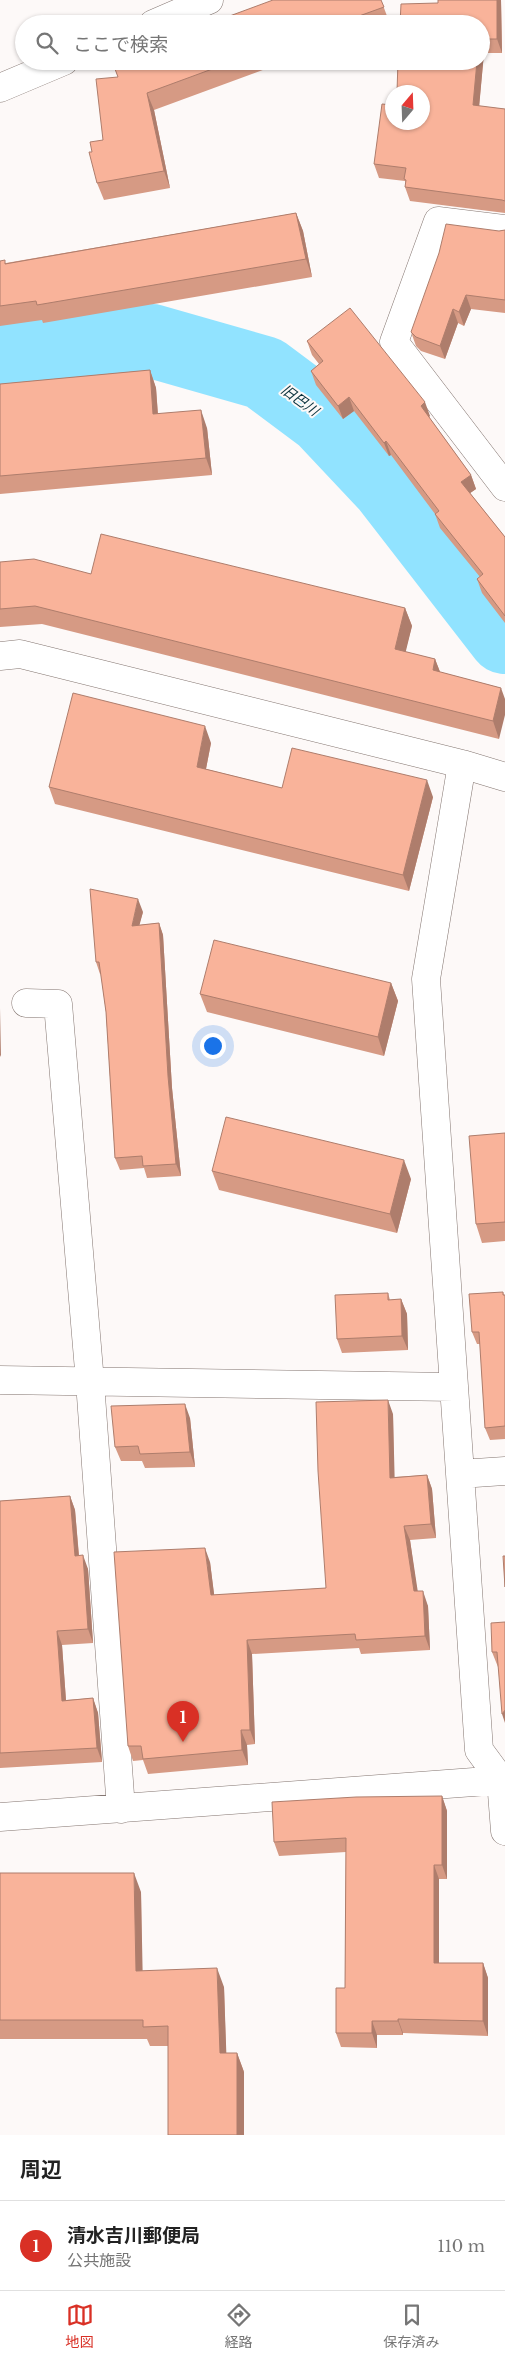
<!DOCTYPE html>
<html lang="ja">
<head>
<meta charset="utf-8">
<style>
	:root { --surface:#fff; --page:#f2f2f2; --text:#222; --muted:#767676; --line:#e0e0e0; --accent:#d93025 }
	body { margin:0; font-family:"Libre Baskerville","Noto Sans JP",serif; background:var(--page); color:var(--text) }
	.compass { position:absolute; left:385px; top:85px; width:45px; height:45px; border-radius:50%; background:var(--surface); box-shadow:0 1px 4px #0004; rotate:19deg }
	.you { position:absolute; left:212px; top:1045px; width:18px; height:18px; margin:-12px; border:4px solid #fff; border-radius:50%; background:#1a73e8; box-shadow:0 0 0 8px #1a73e833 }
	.badge { display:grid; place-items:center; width:32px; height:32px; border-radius:50%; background:var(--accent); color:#fff; font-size:16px; font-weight:700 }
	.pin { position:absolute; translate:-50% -41px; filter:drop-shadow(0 1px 2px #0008) }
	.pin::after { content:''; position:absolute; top:26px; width:18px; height:15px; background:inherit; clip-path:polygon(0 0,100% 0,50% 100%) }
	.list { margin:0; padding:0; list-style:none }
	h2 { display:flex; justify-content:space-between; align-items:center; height:65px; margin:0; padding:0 20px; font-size:21px }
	h2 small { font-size:16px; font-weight:400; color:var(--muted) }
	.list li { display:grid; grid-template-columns:32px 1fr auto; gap:15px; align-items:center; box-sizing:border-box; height:90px; padding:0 20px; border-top:1px solid var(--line) }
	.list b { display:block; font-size:19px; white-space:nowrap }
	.list p { margin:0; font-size:16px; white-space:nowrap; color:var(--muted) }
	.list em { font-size:16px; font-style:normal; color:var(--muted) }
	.icon { flex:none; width:28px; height:28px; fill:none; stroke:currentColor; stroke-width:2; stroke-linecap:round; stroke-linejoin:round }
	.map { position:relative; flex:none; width:505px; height:2135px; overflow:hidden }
	.search { position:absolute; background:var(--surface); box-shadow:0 1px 4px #0004; left:15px; right:15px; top:15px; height:55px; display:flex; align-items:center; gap:12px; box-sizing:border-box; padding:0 18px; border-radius:28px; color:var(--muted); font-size:19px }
	.sheet { height:155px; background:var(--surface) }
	nav { display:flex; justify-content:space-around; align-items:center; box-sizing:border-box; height:70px; border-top:1px solid var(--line); background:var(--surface); font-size:14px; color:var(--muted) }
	nav a { display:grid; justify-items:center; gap:2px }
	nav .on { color:var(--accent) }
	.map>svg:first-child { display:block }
</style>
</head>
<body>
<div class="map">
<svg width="505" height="2135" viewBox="0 0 505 2135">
	<rect width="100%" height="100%" fill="#fdf9f8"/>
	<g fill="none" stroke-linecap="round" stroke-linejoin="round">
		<!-- river -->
		<path stroke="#91e3ff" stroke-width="74" d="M0,360L152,341L264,373L323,417L388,486L505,637"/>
		<defs>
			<path id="street" d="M153,24L209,0
				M0,88L64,61
				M505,229L438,221L394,342L505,487
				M0,656L20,654L462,764L505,777
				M462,764L426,979L479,1750L501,1780L505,1831
				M26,1003L58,1004L90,1382L121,1809
				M0,1380L454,1387
				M460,1474L505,1471
				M0,1817L501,1780L505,1777"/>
		</defs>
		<!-- street casing -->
		<use href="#street" stroke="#847671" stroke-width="29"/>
		<!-- street -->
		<use href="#street" stroke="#fff" stroke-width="28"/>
	</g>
	<!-- wall -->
	<path fill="#d69a84" d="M381,0L390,24H208Z
		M438,0H501L502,53H484L479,106L505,109V213L410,201L405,187L406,184L405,181L379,178L374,164L392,122L481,61V24L438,3Z
		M112,61H287L154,110L170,188L104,200L97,183L92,152L103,140L118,77Z
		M296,213L303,231L312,277L43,323L42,320L0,326V261L6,263Z
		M505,230V313L471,309L464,326L458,323L445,359L421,351L416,346L411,332L499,231Z
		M307,341L430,416L429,417L471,475L476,489L470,493L505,537V623L482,593L477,579L480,577L440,528L435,514L391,455L389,456L354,411L343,419L316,385L311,371L319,364L312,355Z
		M150,370L156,388L158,414L207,428L212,475L0,494V384Z
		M0,562L91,574L405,608L412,626L405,652L435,659L440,672L501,688L499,739L42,624L0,627Z
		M211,743L206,769L282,788L433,797L409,891L55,804L49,787Z
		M143,912L139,925L159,923L163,935L172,1088L181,1176L147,1178L144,1168L120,1170L115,1158L106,1012L101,974H100L96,962Z
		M391,983L398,1001L384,1056L207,1012L200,994Z
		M505,1133V1241L482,1243L476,1224Z
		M212,1171L411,1179L397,1233L219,1190Z
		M503,1292L504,1295H505V1439L490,1440L485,1428L480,1344H477L472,1332Z
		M388,1293L390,1300L401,1299L407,1314L408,1350L342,1353L337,1339Z
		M393,1414L394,1477L427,1475L432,1489L436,1538L410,1540L417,1591L428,1606L430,1650L361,1654L359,1648L252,1654L255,1744L247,1745L248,1765L148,1774L143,1760L133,1761L128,1746L210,1562L214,1595L326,1588Z
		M190,1418L195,1467L145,1468L142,1461H121L115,1447Z
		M70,1496L75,1510L79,1555L88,1569L93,1643L62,1645L66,1700L93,1698L98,1713L102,1762L0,1768V1501Z
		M505,1622L498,1667L492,1652Z
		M442,1796L447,1811V1879H439V1963H483L488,1978V2036L403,2033V2035H377V2048L341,2047L336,2033L345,1988L346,1852L279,1856L274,1842Z
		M0,1873L141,1892L142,1971L224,1987L226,2053H237L244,2072L168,2046H150L147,2039H0Z"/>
	<!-- shaded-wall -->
	<path fill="#ae7d6c" d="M497,0H501L502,53L497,39Z
		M481,45L484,53L478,119L473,105L477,61H481Z
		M147,93L154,110L170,188L164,171Z
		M296,213L303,231L312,277L306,259Z
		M466,295L471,309L464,326L459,312Z
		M453,309L458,323L445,359L440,346Z
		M150,370L156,388L159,432L153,414Z
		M349,397L354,411L343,419L338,406Z
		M425,402L430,416L426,419L421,406Z
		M201,410L207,428L212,475L206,458Z
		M386,441L391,455L389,456L384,443Z
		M471,475L476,489L466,496L461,482Z
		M405,608L412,626L402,667L395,649Z
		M435,659L442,677L433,670Z
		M501,688L505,699V715L499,739L493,721Z
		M205,726L211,743L203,784L197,767Z
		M427,780L433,797L409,891L403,875Z
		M138,899L143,912L136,938L132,926Z
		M159,923L163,935L172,1088L181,1176L176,1164L168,1076Z
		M391,983L398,1001L384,1056L378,1037Z
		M0,1008L1,1057L0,1055Z
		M404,1160L411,1179L397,1233L390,1214Z
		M401,1299L407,1314L408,1350L402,1336Z
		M388,1400L393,1414L395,1492L390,1478Z
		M185,1404L190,1418L195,1467L190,1452Z
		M427,1475L432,1489L436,1538L431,1524Z
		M70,1496L75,1510L80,1570L75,1556Z
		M404,1526L410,1540L420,1606L414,1591Z
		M205,1548L210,1562L216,1609L211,1595Z
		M83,1555L88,1569L93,1643L88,1629Z
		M423,1591L428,1606L430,1650L425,1636Z
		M57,1631L62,1645L67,1715L62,1701Z
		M247,1640L252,1654L255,1744L250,1730Z
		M93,1698L98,1713L102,1762L97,1748Z
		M505,1710V1723L502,1714Z
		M241,1730L247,1745L248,1765L242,1750Z
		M442,1796L447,1811V1879L442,1865Z
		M434,1865L439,1879V1977L434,1963Z
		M134,1873L141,1892L143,1990L136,1971Z
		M483,1963L488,1978V2036L483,2021Z
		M217,1968L224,1987L227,2072L220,2053Z
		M398,2019L403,2033V2035L398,2021Z
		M372,2021L377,2035V2048L372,2033Z
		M237,2053L244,2072V2135H237Z"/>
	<!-- building -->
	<path fill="#f9b39a" stroke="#ae7d6c" d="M273,0H381L384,7L337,24H208Z
		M438,0H497V39H481V24H400L401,4L438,3Z
		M112,61H234L147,93L164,171L97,183L89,152H92L90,142L103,140L96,79L118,77Z
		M398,61H477L473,105L505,109V201L502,200L405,187L406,180L404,179L406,168L374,164L382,104L392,105V122H422V92H397Z
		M296,213L306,259L37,305L36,301L0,306V261L5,260V264Z
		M446,224L499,231L505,230V300L466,295L459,312L453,309L440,346L416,337L411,332L439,253Z
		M350,308L425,402L421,406L471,475L461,482L505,537V616L477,579L483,574L435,514L439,511L386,441L384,443L349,397L338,406L311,371L323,361L307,341Z
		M150,370L153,414L201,410L206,458L0,476V384Z
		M101,534L405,608L395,649L435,659L433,670L501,688L493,721L35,606L0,609V562L34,559L91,574Z
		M73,693L205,726L197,767L282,788L292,748L427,780L403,875L49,787Z
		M90,889L138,899L132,926L159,923L168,1076L176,1164L143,1166L142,1156L115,1158L106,1012L99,962H96Z
		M214,940L391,983L378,1037L200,994Z
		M226,1117L404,1160L390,1214L212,1171Z
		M505,1133V1222L476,1224L469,1136Z
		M503,1292V1295H505V1426L485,1428L479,1332H472L469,1294Z
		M388,1293V1300L401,1299L402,1336L337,1339L335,1295Z
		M388,1400L390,1478L427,1475L431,1524L404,1526L414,1591H423L425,1636L356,1640L355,1634L247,1640L250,1730H241L242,1750L143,1759L141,1746H128L114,1552L205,1548L211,1595L326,1588L318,1471L316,1402Z
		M185,1404L190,1452L140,1454L138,1446L115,1447L111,1406Z
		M70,1496L75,1556L83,1555L88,1629L57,1631L62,1701L93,1698L97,1748L0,1753V1501Z
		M503,1556H505V1587Z
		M505,1622V1710L502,1714L497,1652H492L491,1623Z
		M442,1796V1865H434V1963H483V2021L398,2019V2021H372V2033H336V1988H345L346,1838L274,1842L272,1802L356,1797Z
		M0,1873H134L136,1971L217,1968L220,2053H237V2135H168V2026L143,2027V2020H0Z"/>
	<g text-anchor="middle" stroke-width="4" stroke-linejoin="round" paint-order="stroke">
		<!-- water labels -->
		<g font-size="14" font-style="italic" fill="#0a323d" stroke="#fdf9f8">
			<text transform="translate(300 400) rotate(36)" y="5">旧巴川</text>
		</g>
	</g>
</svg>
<svg class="compass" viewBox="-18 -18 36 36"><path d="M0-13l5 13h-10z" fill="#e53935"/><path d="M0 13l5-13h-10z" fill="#767676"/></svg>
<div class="you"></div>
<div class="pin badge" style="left:183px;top:1742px">1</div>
<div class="search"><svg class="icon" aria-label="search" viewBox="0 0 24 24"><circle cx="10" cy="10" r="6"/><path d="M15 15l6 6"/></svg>ここで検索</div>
</div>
<section class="sheet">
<h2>周辺<small></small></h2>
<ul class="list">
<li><span class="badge">1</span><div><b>清水吉川郵便局</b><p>公共施設</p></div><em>110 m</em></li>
</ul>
</section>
<nav>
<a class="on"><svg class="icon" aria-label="map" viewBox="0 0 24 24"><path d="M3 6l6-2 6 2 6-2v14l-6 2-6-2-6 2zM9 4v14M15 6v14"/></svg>地図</a>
<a><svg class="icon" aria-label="directions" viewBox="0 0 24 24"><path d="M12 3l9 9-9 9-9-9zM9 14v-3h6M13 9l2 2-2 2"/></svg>経路</a>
<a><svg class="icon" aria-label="saved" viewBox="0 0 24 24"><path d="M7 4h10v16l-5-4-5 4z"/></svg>保存済み</a>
</nav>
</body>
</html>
